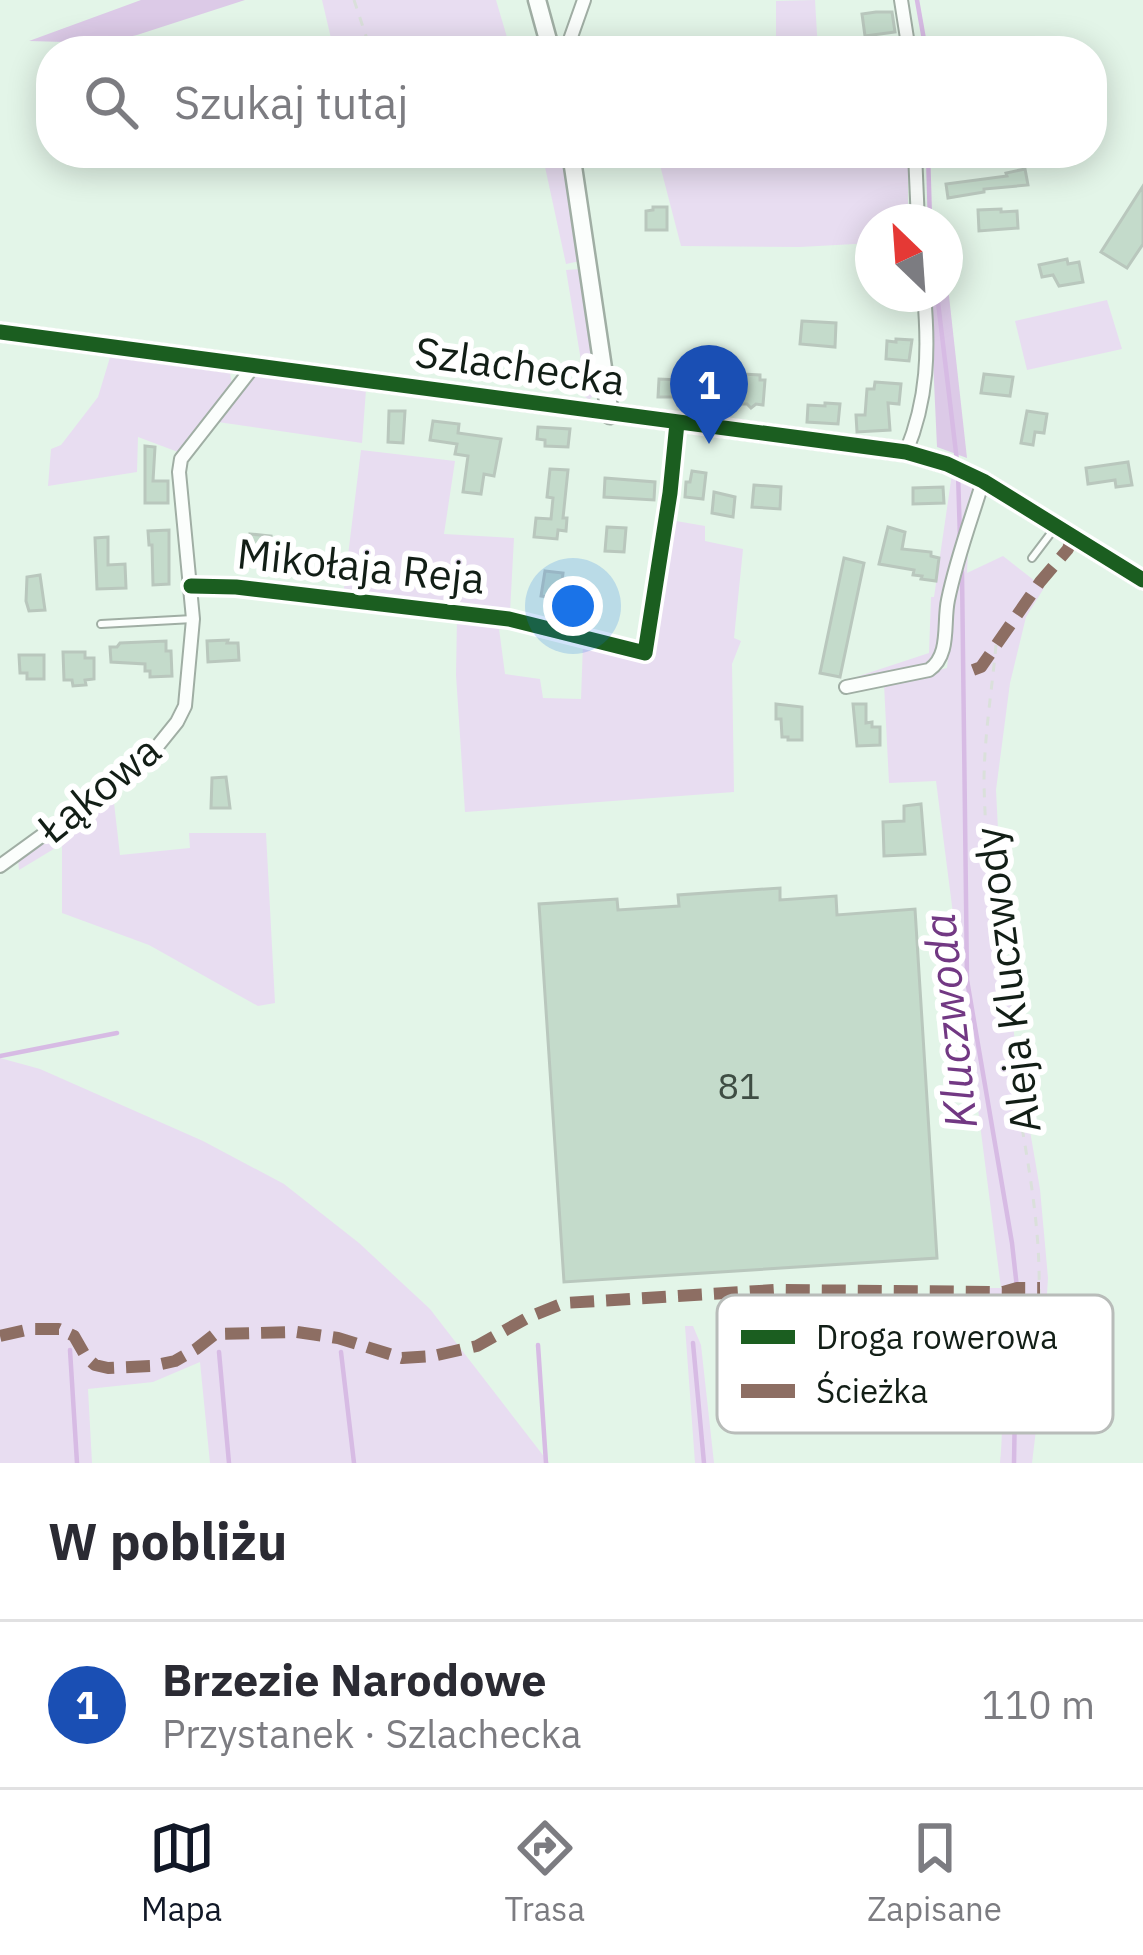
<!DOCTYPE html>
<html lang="pl">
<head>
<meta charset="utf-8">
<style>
	:root { --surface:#fff; --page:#f7f7f7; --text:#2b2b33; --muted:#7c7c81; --line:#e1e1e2; --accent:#111827 }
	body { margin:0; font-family:"IBM Plex Sans",sans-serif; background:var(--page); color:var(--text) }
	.compass { position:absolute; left:855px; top:204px; width:108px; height:108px; border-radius:50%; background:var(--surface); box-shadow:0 6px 30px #0003; rotate:335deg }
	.you { position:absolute; left:573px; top:606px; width:42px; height:42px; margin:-30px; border:9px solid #fff; border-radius:50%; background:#1a73e8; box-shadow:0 0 0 18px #1a73e833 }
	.badge { display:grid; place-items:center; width:78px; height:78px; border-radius:50%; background:var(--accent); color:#fff; font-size:39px; font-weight:700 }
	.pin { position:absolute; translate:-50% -99px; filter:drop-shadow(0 3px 6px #0008) }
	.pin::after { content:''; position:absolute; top:63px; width:42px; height:36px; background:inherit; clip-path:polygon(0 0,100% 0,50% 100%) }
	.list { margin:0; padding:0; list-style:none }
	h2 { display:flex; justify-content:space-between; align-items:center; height:156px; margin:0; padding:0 48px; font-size:51px }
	h2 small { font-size:39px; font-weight:400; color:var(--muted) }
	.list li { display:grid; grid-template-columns:78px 1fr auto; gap:36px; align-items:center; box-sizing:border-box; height:168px; padding:0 48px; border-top:3px solid var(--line) }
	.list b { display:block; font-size:45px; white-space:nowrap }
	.list p { margin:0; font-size:39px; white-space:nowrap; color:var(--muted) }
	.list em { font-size:39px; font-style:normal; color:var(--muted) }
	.icon { flex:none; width:66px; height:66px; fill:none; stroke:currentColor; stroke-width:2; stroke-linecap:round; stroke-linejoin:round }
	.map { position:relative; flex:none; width:1143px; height:1463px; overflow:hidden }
	.search { position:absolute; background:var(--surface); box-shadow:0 6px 30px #0003; left:36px; right:36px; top:36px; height:132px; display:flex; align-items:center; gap:30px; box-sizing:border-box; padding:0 42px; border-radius:48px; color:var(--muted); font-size:45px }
	.sheet { height:324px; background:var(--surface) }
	nav { display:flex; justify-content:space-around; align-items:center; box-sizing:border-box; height:168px; border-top:3px solid var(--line); background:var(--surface); font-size:33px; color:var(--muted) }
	nav a { display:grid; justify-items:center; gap:6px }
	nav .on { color:var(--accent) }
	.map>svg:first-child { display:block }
</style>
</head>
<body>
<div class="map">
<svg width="1143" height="1463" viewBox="0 0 1143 1463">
	<rect width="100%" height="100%" fill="#e3f5e8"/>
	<!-- green -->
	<path fill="#e8ddf1" d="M322,0H496L511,51H334Z
		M815,0L818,51H776V1Z
		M542,153H563L580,261L566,264Z
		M661,153H908V222H873V243L800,247L681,246L661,169Z
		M580,269L600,388L589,400L579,392L585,385L566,270Z
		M1107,300L1122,349L1027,370L1015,321Z
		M111,354L230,373L232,385L178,452L138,437L137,472L48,486L51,449L61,445L98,397Z
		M253,375L366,390L362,443L218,422Z
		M361,450L455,461L444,534L514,538L510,612L343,596Z
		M952,474L975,487L942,599L936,656L921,666L844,684V681L929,653L931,597H934Z
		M670,520L705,526V541L743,549L734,638L741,641L732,664L734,792L465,812L456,675L457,618L498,621L505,674L540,679L543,698L581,699L583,643L646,656Z
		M968,550L967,573L1003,556L1044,588L1026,617L1010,683L996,790L1002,909L1015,1044L1040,1189L1048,1278L1041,1388L1032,1463H1000C1006,1402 998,1344 971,1288H1001L936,781L889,783L884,684L947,668L955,589Z
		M99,802L114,803L120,855L190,848L189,833H266L275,1003L258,1006L149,945L62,913V844L19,870L18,859Z
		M0,1058L40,1069L203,1141L284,1184L359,1243L430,1309L549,1463H210L200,1362L153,1382L88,1389L92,1463H0Z
		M685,1326H693L701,1345L714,1463H695Z"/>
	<!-- forest -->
	<path fill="#dccae7" d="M141,0H245L137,35L102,43L29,41Z
		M945,260L967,458L937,447L930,294H945Z"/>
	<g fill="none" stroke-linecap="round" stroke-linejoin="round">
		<!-- stream -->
		<path stroke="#d7bbe4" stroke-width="4.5" d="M917,0L926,51
			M928,153L930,222
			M937,294L957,461
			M958,472L960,539
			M962,572L967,980L1012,1243L1017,1288L1014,1463
			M0,1056L117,1033
			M693,1343L704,1463
			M538,1345L546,1463
			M70,1350L77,1463
			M219,1352L229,1463
			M341,1352L354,1463"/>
	</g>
	<!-- building -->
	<path fill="#c4dbcb" stroke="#b9c7bd" stroke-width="3" d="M876,12H892L895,32L865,36L862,14Z
		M1025,169L1028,185L984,189V192L948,198L946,184L1007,176L1006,173Z
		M1143,186V244L1127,268L1101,252Z
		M653,207H667V230H646V211L653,210Z
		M1001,209V212L1017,211L1018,228L979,231L978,210Z
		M1067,259L1068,264L1079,262L1083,282L1059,286L1053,275L1042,277L1039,265Z
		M802,321L836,323L835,347L800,344Z
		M896,339L912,340L909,361L886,359L887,341L896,342Z
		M705,358H718L716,403L689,401V397H658L659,379L704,381Z
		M742,374L760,375V380H765L763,405L756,404L751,408L747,404H740Z
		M984,374L1013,377L1010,396L981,393Z
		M875,382L901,384L899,404L888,403L890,430L857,432L856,415H865L867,389H874Z
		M825,403L840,404L838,424L807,422L808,405L825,406Z
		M389,411H405L403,443L388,442Z
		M1027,411L1047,414L1044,433L1035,432L1033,445L1021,443Z
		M433,421L459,424L458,433L501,439L494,476L484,474L481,494L463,492L468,456L455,454L457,444L430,440Z
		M538,427L570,429L568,447L545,446V440L537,439Z
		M145,446L155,447L153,481H168V503H145Z
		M1128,462L1132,485L1116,487L1115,480L1088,484L1086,468Z
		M550,469L568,470L563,518H567L566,531L558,530L557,539L534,537L536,518L551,519L553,498L547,497Z
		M692,471L706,473L703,499L685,497L686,482H690Z
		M605,478L655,482L654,500L604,497Z
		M754,485L781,487L780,509L752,507Z
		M943,487L944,503L913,504V488Z
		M714,492L735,497L733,517L712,513Z
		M607,527L626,528L624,552L605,551Z
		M888,527L905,532L902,549L931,552V556L939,558L936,581L921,579L922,576L913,575L914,570L879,564Z
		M169,530V584L153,585L152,545H149L148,531Z
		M250,534L271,536L269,558L241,556L242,542H250Z
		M108,537V565L125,564L126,588L97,589L95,538Z
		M844,558L864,563L840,677L820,673Z
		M545,571L563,573L560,599L541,596Z
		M40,575L45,610L29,611L26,601L27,577Z
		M228,640L227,643H238L239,660L208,662L207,641Z
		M166,641V651H171L172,676L150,677V671H145V664L111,662L110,647H117L120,643Z
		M63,652H85V658H94V679L85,680L86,685L73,686L72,680H64Z
		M19,655H44V679H27V673H20Z
		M776,704L802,707V740H788V737H782L781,719H776Z
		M853,704H866V723L872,722V727H880V745L857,746Z
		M226,777L230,808H211L212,778Z
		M921,804L925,854L884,856L883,822L904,821V806Z
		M780,888V900L836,896L837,915L915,909L937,1258L564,1282L539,904L617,899L618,910L679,906L678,895Z"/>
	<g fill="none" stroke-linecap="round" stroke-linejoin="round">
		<defs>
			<path id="lane" d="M1032,558L1054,529
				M101,624L193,619"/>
			<path id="street" d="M901,0L909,51
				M566,51L584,0
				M915,153L918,222
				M906,452C928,399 929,350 924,294
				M191,586L236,587L509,619L645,653L670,493L677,423
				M846,687L929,670C951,655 943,623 948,600C956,560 971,520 983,481
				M0,866L135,768L152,753L177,722L185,706L193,619L179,472L181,459L253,367"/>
			<path id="secondary" d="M537,0L551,51
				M571,153L610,415
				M0,332L906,452L947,464L983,481L1143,580"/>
		</defs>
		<!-- lane casing -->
		<use href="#lane" stroke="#a0aea4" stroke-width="10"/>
		<!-- street casing -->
		<use href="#street" stroke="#a0aea4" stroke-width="16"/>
		<!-- secondary casing -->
		<use href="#secondary" stroke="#a0aea4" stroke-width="21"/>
		<!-- path -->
		<path stroke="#dae0db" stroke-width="3" stroke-dasharray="9 9" stroke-linecap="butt" d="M354,0L367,39
			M996,645C992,690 984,737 984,783C986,865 996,950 1006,1031C1019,1126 1045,1219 1038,1315"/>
		<!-- lane -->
		<use href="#lane" stroke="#fbfefc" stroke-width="6"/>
		<!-- street -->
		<use href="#street" stroke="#fbfefc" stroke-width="12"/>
		<!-- secondary -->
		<use href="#secondary" stroke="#fbfefc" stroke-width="16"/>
		<!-- quiet -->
		<path stroke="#8d6e63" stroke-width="12" stroke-dasharray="24 12" stroke-linecap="butt" d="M973,670L981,667L1040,582L1068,549L1072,536
			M0,1336L30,1329H59L74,1336L86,1357L95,1365L108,1368L152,1366L175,1361L196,1349L215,1334L297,1332L338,1338L402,1358L433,1356L477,1346L529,1317L564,1303L775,1290L1003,1292L1017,1288H1040"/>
		<defs>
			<path id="cycleway" d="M0,332L906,452L947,464L983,481L1143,580
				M191,586L236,587L509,619L645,653L670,493L677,423"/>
		</defs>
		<!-- cycleway casing -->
		<use href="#cycleway" stroke="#fff" stroke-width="22"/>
		<!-- cycleway -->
		<use href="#cycleway" stroke="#1b5e20" stroke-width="15"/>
	</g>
	<g text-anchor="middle" stroke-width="12" stroke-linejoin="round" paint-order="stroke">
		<!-- number labels -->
		<g font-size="36" fill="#3e4d43">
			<text x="739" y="1099">81</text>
		</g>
		<!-- street labels -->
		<g font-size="42" fill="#121e16" stroke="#fff">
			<text transform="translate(520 366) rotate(8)" y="15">Szlachecka</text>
			<text transform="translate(361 566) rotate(6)" y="15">Mikołaja Reja</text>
			<text transform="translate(99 789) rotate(-39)" y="15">Łąkowa</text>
			<text transform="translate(1007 980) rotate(-97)" y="15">Aleja Kluczwody</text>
		</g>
		<!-- water labels -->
		<g font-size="45" font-style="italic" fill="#723883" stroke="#fff">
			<text transform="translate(950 1021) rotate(-96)" y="16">Kluczwoda</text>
		</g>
	</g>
	<!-- legend -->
	<rect x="717" y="1295" width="396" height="138" rx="18" fill="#fff" stroke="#b8bcb9" stroke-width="3"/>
	<rect x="741" y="1330" width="54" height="14" fill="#1b5e20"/>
	<rect x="741" y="1384" width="54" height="14" fill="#8d6e63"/>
	<g font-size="33" fill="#121e16">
		<text x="816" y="1349">Droga rowerowa</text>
		<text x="816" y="1403">Ścieżka</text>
	</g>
</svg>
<svg class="compass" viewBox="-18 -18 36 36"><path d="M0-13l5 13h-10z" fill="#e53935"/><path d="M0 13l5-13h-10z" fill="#7c7c81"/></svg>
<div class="you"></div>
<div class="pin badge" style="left:709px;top:444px;background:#1a4fb4">1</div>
<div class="search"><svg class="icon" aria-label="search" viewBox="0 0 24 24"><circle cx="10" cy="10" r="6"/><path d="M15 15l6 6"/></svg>Szukaj tutaj</div>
</div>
<section class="sheet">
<h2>W pobliżu<small></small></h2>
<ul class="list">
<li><span class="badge" style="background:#1a4fb4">1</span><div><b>Brzezie Narodowe</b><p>Przystanek · Szlachecka</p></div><em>110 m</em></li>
</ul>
</section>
<nav>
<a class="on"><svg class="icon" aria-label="map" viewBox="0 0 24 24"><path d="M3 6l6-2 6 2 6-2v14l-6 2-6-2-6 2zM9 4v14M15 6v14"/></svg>Mapa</a>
<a><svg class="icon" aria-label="directions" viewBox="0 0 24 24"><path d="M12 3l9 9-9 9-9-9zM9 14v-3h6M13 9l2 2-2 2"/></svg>Trasa</a>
<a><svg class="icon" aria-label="saved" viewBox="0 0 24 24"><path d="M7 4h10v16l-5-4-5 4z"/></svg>Zapisane</a>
</nav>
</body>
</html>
